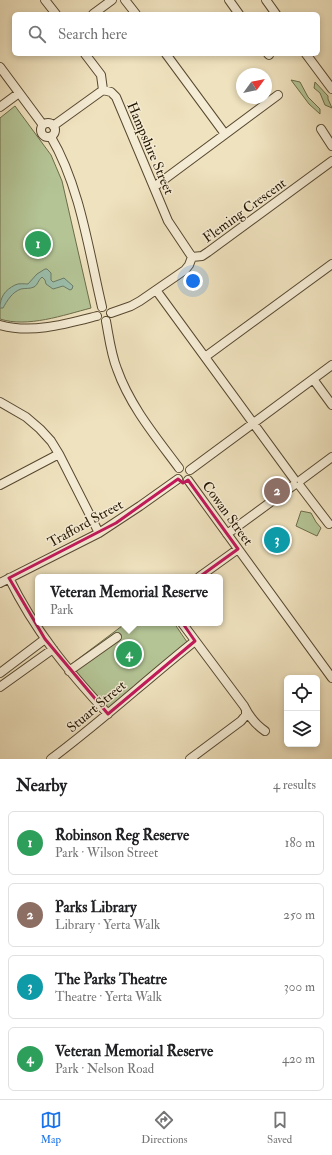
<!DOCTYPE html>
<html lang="en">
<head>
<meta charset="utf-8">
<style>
	:root { --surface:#fff; --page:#f2f2f2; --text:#202124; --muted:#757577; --line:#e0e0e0; --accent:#1a73e8 }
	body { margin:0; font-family:"IM FELL Double Pica",serif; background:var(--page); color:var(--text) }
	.controls { position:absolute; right:12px; bottom:12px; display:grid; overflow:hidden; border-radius:6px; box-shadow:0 2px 6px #0003 }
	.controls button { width:36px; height:36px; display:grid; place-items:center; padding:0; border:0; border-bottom:1px solid var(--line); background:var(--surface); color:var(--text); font:20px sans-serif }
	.compass { position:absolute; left:236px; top:68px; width:36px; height:36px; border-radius:50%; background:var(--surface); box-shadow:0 2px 6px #0003; rotate:57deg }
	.you { position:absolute; left:193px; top:281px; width:14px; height:14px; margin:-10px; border:3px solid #fff; border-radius:50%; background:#1a73e8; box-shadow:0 0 0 6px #1a73e833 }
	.badge { display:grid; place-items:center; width:26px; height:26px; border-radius:50%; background:var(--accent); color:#fff; font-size:13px; font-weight:700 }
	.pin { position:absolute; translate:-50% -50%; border:2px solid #fff; box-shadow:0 1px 4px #0006 }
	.popup { position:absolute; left:35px; top:574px; width:188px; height:52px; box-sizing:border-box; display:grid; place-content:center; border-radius:6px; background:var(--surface); filter:drop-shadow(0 1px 3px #0005); font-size:13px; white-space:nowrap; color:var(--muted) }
	.popup b { font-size:15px; color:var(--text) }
	.popup::after { content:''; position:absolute; left:50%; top:100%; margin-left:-8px; border:8px solid transparent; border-top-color:var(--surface) }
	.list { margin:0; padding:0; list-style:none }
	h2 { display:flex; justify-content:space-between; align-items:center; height:52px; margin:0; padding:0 16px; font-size:17px }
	h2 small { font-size:13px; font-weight:400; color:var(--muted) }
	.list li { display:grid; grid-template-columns:26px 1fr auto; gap:12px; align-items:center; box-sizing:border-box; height:64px; margin:0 8px 8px; padding:0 8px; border:1px solid var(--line); border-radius:6px }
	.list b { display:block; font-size:15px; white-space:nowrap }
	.list p { margin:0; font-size:13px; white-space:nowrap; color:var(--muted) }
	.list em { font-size:13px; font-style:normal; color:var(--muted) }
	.icon { flex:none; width:22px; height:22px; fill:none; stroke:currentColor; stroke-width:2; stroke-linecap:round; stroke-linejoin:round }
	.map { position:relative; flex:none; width:332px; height:759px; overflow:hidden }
	.search { position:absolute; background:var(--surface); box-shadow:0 2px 6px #0003; left:12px; right:12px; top:12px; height:44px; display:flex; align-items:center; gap:10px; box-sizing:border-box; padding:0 14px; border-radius:6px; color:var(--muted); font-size:15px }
	.sheet { height:340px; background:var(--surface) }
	nav { display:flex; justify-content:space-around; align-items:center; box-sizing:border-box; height:56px; border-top:1px solid var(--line); background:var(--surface); font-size:11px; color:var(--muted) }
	nav a { display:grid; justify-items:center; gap:2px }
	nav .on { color:var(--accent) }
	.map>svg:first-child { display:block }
</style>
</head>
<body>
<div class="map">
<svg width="332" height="759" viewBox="0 0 332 759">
	<rect width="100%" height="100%" fill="#efe2be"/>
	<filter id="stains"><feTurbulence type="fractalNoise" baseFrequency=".005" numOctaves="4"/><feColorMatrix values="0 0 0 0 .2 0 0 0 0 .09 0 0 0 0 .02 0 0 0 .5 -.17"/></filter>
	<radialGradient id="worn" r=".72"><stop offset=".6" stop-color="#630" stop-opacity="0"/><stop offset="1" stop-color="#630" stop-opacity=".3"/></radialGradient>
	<!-- green -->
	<path fill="#b4c495" stroke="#6c6c4a" d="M291,80L300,82L308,97L320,109V114L309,104Z
		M315,82L328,96V99L332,108L325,105L320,93L314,88Z
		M15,106L51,155L62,181L91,308C64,315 27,328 0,319V118Z
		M301,511L311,513L316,522L321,528L317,536L296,526Z
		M126,623H174L187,642L107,709L70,665Z"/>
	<!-- water -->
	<path fill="#9bbfac" stroke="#6b7b67" d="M45,269H47L51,273V280L53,282L64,278L73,286L72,289L70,290L63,286L53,289L46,284L45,280L42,277C38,280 38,285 34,287C30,289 25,288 21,289C12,292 7,301 3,308H0C0,297 5,290 15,285C18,283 25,284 28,284L37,274Z"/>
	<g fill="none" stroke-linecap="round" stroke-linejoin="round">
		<defs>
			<path id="minor" d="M45,0L56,14
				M125,0L136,14
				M229,0L239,14
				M266,0L276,14
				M93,14L112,0
				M85,54L101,75L103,90L111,92L116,97L168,221L192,257
				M166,54L225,134
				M268,54L269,55
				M306,54L332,89
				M0,67L43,125
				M0,107L19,93
				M41 130a7 7 0 1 1 14 0a7 7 0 1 1-14 0Z
				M53,126L103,90
				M321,129L332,146
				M51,137C80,186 89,252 102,307
				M154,187L278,95
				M156,290L294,479
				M111,313L131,306L140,301L185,270L189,265L192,257L202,256L208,252L332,161
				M106,321C109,337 111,354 117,369C130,406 156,437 179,468
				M0,325C32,334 66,324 97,316
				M205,357L332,264
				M313,379L332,405
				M0,402L26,417L40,429L51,441L59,454L99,533
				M190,470L332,365
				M188,480L332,678
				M301,480L332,457
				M0,485L59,454
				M300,486L329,524
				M227,534L294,485
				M199,577L238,549
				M9,578C35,631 68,671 108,714
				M0,583L99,533L140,506L178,479
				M182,623L244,706C249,716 256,725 265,731
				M69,671L117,637
				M0,673L45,639
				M0,687L53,649
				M51,759C101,722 146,680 195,641
				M190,759L241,721L246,715V711"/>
		</defs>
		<!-- minor casing -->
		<use href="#minor" stroke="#574830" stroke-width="10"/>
		<!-- minor -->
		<use href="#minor" stroke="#f5ecd5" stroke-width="8"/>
	</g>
	<!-- marked area -->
	<path fill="none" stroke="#c2185b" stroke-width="3" stroke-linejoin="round" d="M178,479L183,483L188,480L238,549L177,593L170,605L195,641L108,714L45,639L9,578L116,523Z"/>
	<g text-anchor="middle" stroke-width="3" stroke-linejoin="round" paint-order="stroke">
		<!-- street labels -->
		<g font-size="14" fill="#241500" stroke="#f5ecd5">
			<text transform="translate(151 148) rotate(67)" y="5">Hampshire Street</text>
			<text transform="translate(244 210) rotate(-36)" y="5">Fleming Crescent</text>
			<text transform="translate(228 513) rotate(54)" y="5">Cowan Street</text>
			<text transform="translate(85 523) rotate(-29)" y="5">Trafford Street</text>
			<text transform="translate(96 706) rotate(-40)" y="5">Stuart Street</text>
		</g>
	</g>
	<rect width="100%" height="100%" filter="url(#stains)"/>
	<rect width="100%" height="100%" fill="url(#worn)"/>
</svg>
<div class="controls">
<button><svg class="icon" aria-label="locate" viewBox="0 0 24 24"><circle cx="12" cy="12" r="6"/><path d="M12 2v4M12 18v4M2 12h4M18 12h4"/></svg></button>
<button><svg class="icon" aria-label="layers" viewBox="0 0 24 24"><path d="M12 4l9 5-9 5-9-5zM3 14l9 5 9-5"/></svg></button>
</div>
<svg class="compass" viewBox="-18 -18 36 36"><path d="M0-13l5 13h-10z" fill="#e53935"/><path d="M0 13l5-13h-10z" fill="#757577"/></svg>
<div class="you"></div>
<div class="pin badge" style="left:38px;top:244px;background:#2e9e5b">1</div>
<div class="pin badge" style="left:277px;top:491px;background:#8d6e63">2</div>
<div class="pin badge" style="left:277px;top:540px;background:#0f9aa8">3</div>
<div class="pin badge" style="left:129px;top:654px;background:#2e9e5b">4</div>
<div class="popup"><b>Veteran Memorial Reserve</b>Park</div>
<div class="search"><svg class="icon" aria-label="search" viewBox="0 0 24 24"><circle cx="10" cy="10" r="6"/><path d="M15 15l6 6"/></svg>Search here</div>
</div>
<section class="sheet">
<h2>Nearby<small>4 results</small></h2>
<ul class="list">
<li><span class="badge" style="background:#2e9e5b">1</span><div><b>Robinson Reg Reserve</b><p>Park · Wilson Street</p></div><em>180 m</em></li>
<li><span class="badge" style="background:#8d6e63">2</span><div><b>Parks Library</b><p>Library · Yerta Walk</p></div><em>250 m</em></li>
<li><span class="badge" style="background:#0f9aa8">3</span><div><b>The Parks Theatre</b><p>Theatre · Yerta Walk</p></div><em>300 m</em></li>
<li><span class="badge" style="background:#2e9e5b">4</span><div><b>Veteran Memorial Reserve</b><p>Park · Nelson Road</p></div><em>420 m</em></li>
</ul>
</section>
<nav>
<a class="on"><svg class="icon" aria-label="map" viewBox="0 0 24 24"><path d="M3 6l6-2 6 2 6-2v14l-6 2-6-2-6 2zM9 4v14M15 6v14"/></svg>Map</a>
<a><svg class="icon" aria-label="directions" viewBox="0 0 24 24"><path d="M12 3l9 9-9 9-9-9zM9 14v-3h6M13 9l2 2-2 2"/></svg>Directions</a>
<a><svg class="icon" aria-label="saved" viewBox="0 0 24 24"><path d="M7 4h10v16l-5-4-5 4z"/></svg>Saved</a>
</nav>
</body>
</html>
